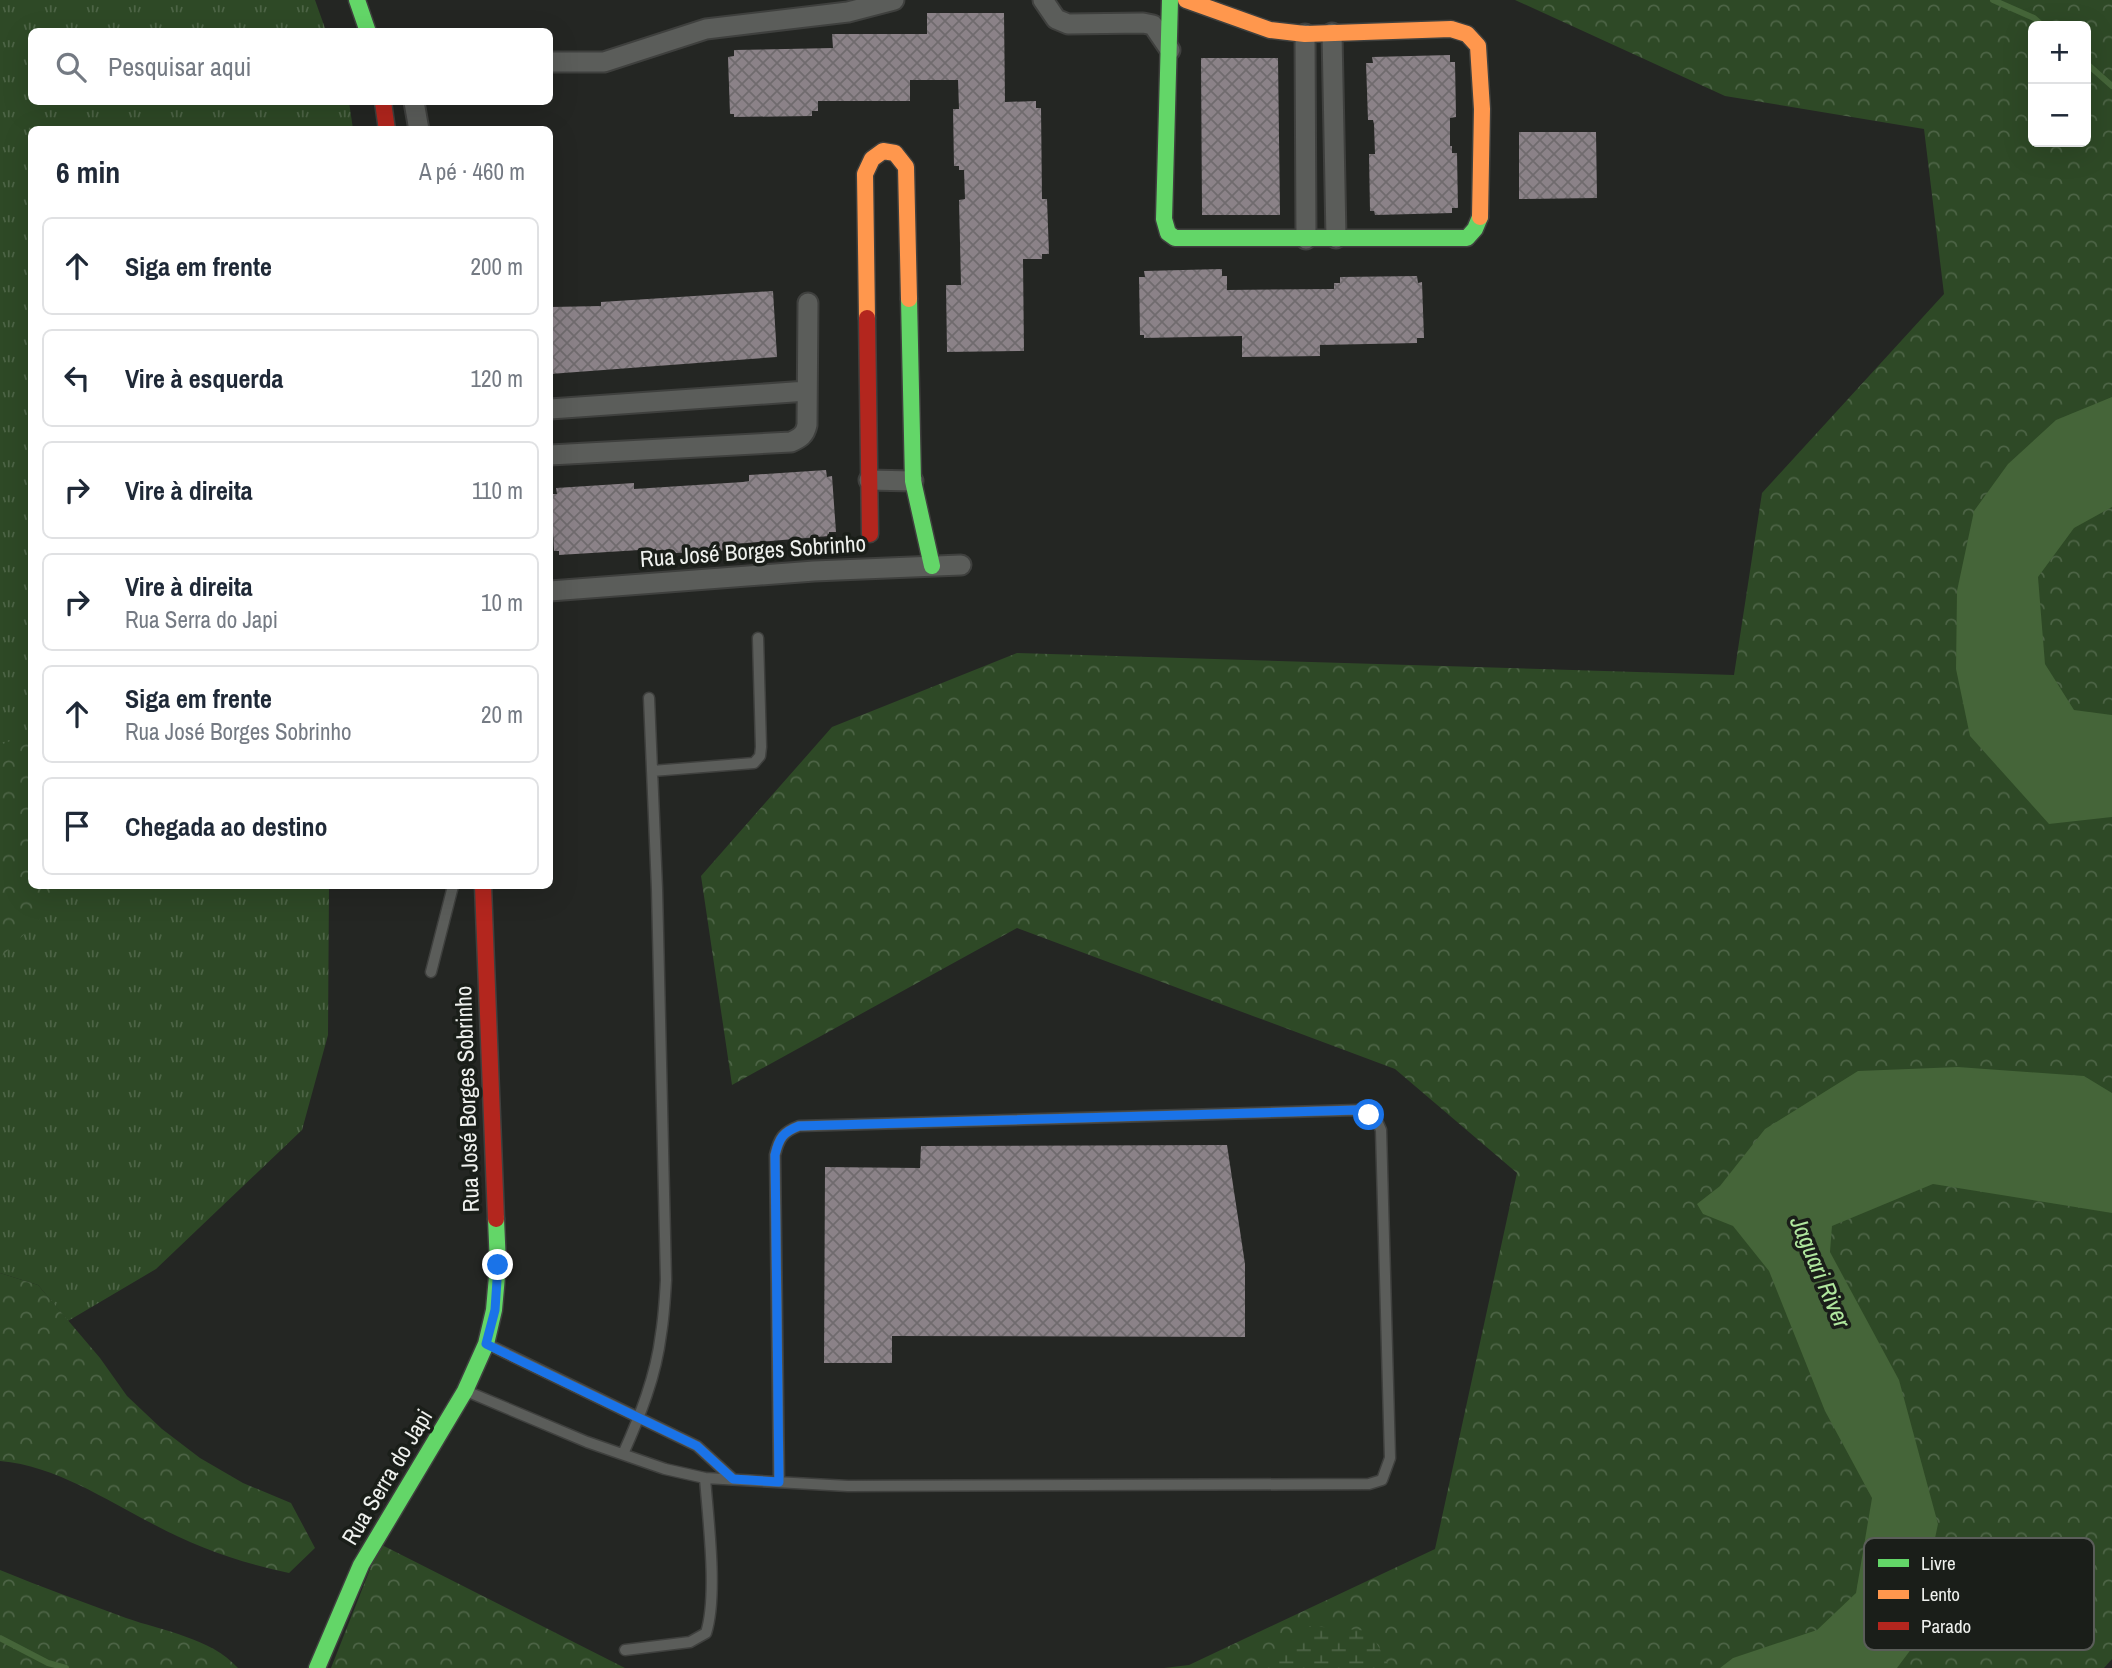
<!DOCTYPE html>
<html lang="pt">
<head>
<meta charset="utf-8">
<style>
	:root { --surface:#fff; --page:#f2f2f3; --text:#1f2937; --muted:#747a83; --line:#e0e1e3 }
	body { margin:0; font-family:"Archivo Narrow",sans-serif; background:var(--page); color:var(--text) }
	.controls { position:absolute; right:21px; top:21px; display:grid; overflow:hidden; border-radius:10px; box-shadow:0 7px 28px #0002 }
	.controls button { width:63px; height:63px; display:grid; place-items:center; padding:0; border:0; border-bottom:2px solid var(--line); background:var(--surface); color:var(--text); font:35px sans-serif }
	.stop { position:absolute; width:21px; height:21px; margin:-16px; border:5px solid #1a73e8; border-radius:50%; background:#fff }
	.stop.end { background:#1a73e8; border-color:#fff; box-shadow:0 2px 7px #0008 }
	.list { margin:0; padding:0; list-style:none }
	h2 { display:flex; justify-content:space-between; align-items:center; height:91px; margin:0; padding:0 28px; font-size:30px }
	h2 small { font-size:23px; font-weight:400; color:var(--muted) }
	.list li { display:grid; grid-template-columns:46px 1fr auto; gap:21px; align-items:center; box-sizing:border-box; height:98px; margin:0 14px 14px; padding:0 14px; border:2px solid var(--line); border-radius:10px }
	.list b { display:block; font-size:26px; white-space:nowrap }
	.list p { margin:0; font-size:23px; white-space:nowrap; color:var(--muted) }
	.list em { font-size:23px; font-style:normal; color:var(--muted) }
	.icon { flex:none; width:38px; height:38px; fill:none; stroke:currentColor; stroke-width:2; stroke-linecap:round; stroke-linejoin:round }
	.map { position:relative; flex:none; width:2112px; height:1668px; overflow:hidden }
	.search { position:absolute; background:var(--surface); box-shadow:0 7px 28px #0002; left:28px; top:28px; width:525px; height:77px; display:flex; align-items:center; gap:18px; box-sizing:border-box; padding:0 24px; border-radius:10px; color:var(--muted); font-size:26px }
	.panel { position:absolute; background:var(--surface); box-shadow:0 7px 28px #0002; left:28px; top:126px; width:525px; height:763px; border-radius:10px }
	.map>svg:first-child { display:block }
</style>
</head>
<body>
<div class="map">
<svg width="2112" height="1668" viewBox="0 0 2112 1668">
	<defs>
		<pattern id="grass-tufts" width="24" height="20" patternUnits="userSpaceOnUse" patternTransform="scale(1.75)"><rect width="24" height="20" fill="#2e4926"/><path d="M3 7l-1-3M5 7V3M7 7l1-3M15 17l-1-3M17 17v-4M19 17l1-3" fill="none" stroke="#4d6446"/></pattern>
		<pattern id="forest-crowns" width="20" height="18" patternUnits="userSpaceOnUse" patternTransform="scale(1.75)"><rect width="20" height="18" fill="#2e4926"/><path d="M2 6a3 3 0 1 1 6 0M12 15a3 3 0 1 1 6 0" fill="none" stroke="#4d6446"/></pattern>
		<pattern id="wetland-marsh" width="20" height="14" patternUnits="userSpaceOnUse" patternTransform="scale(1.75)"><rect width="20" height="14" fill="#2e4926"/><path d="M1 5h8M5 5V1M11 12h8M15 12V8" fill="none" stroke="#4d6446"/></pattern>
		<pattern id="building-cross-hatch" width="8" height="8" patternUnits="userSpaceOnUse" patternTransform="scale(1.75)"><rect width="8" height="8" fill="#8b8288"/><path d="M0 0l8 8M0 8l8-8" fill="none" stroke="#706b6e"/></pattern>
	</defs>
	<rect width="100%" height="100%" fill="#242623"/>
	<!-- grass -->
	<path fill="url(#grass-tufts)" d="M0,0H315L326,31L32,32V102H349L353,129L32,130V886H329L328,1035L302,1130L156,1269L68,1321L38,1285L0,1273Z"/>
	<!-- forest -->
	<path fill="url(#forest-crowns)" fill-rule="evenodd" d="M1515,0H2112V1659L2104,1668H1164L1189,1665L1435,1549L1517,1173L1395,1069L1017,928L732,1085L701,876L832,727L1017,653L1734,675L1762,493L1944,294L1924,129L1725,96ZM2033,26H2086V142H2033Z
		M31,733L32,886H73L0,958V745Z
		M0,1273L38,1285L100,1358L127,1396L162,1429L200,1458L243,1483L291,1503L315,1548L289,1573C241,1563 196,1547 153,1524C104,1499 56,1466 0,1461Z
		M380,1544L625,1668H331Z
		M0,1570C41,1587 84,1602 126,1618C163,1631 211,1638 238,1668H0Z"/>
	<!-- wetland -->
	<path fill="url(#wetland-marsh)" d="M1310,1626L1370,1631L1390,1668H1257Z"/>
	<!-- water -->
	<path fill="#456539" d="M2112,397V507L2074,528L2038,577L2045,664L2074,710L2112,715V817L2049,824L1970,736L1956,669L1957,591L1974,511L2008,464L2056,420Z
		M1958,1067L2084,1076L2112,1093V1213L1933,1184L1832,1226L1830,1252L1899,1380L1938,1524L1912,1648L1897,1668H1720L1733,1658L1817,1630L1856,1593L1872,1498L1825,1411L1769,1271L1733,1226L1703,1214L1697,1204L1720,1186L1765,1129L1858,1071Z"/>
	<g fill="none" stroke-linecap="round" stroke-linejoin="round">
		<!-- stream -->
		<path stroke="#456539" stroke-width="6" d="M1993,0L2034,18L2043,26
			M2086,63L2112,86
			M0,1638L48,1663L66,1668"/>
	</g>
	<!-- building -->
	<path fill="url(#building-cross-hatch)" d="M927,13H1004L1005,102L1036,101V108H1041L1042,199H1047L1049,254H1042V259H1023L1024,351L947,352L946,285H961L959,200L965,199L964,170H959V166H954L953,109H959L958,80H910V101H818V111H812V116L734,117V114H730L728,57L734,56V50L833,48L832,34H927Z
		M1450,55V62H1455L1456,117L1450,118V146H1452V153H1457L1458,208H1452V213L1375,215L1374,211H1370L1369,154H1375L1374,124L1373,120H1368L1366,63H1373L1372,57Z
		M1201,58H1278L1280,215H1202Z
		M1519,132H1596L1597,198L1519,199Z
		M1222,269V276H1227V290L1334,289V283H1340V277L1417,276L1418,283L1422,282L1424,338H1417V343L1320,345V356L1242,357V336L1144,338V335H1140L1139,277H1145L1144,271Z
		M773,291L777,357L550,374V307L601,306V302Z
		M826,470L827,477L832,476L836,532H829V536L734,544V550L656,554V549L559,555V551H554L551,494H557L556,488L634,483V489L743,482L749,481V475Z
		M1227,1145L1245,1264V1337L892,1336V1363H824L825,1167L920,1168L921,1146Z"/>
	<g fill="none" stroke-linecap="round" stroke-linejoin="round">
		<defs>
			<path id="lane" d="M652,771L754,763L760,756L761,747L758,638
				M431,972L453,886
				M487,1344L697,1446L733,1479
				M466,1391L587,1442L665,1469L705,1478L848,1486L1369,1484L1382,1480L1390,1458L1381,1130L1377,1121L1357,1110L799,1126C783,1132 779,1138 775,1155L779,1482
				M623,1454C640,1416 656,1376 661,1334C664,1316 665,1298 666,1280L657,889L649,698
				M625,1650L690,1642L706,1633C718,1595 708,1519 705,1478"/>
			<path id="street" d="M1043,0L1056,19L1068,24L1143,23L1153,25L1170,50
				M1332,33L1336,238
				M1305,34L1306,239
				M550,62H604L706,29L848,12L894,0
				M414,102L419,130
				M550,409L807,391
				M550,455L791,442C800,438 805,435 807,425L808,303
				M869,480L913,481
				M550,591L814,571L961,565"/>
			<path id="fast" d="M357,0L368,32
				M1170,0L1164,219L1168,233L1175,238H1467L1475,229L1480,217
				M909,299L913,481L932,566
				M317,1668L361,1565L465,1391L486,1344L494,1310L498,1265L496,1219"/>
			<path id="slow" d="M1186,0L1270,30L1305,34L1451,29L1467,34L1478,46L1482,109L1480,217
				M867,318L865,174L872,159L883,151L895,153L906,167L909,299"/>
			<path id="jam" d="M383,102L387,130
				M867,318L870,534
				M483,886L496,1219"/>
		</defs>
		<!-- lane casing -->
		<use href="#lane" stroke="#3f403e" stroke-width="13"/>
		<!-- street casing -->
		<use href="#street" stroke="#3f403e" stroke-width="23"/>
		<!-- fast casing -->
		<use href="#fast" stroke="#3f403e" stroke-width="19"/>
		<!-- slow casing -->
		<use href="#slow" stroke="#3f403e" stroke-width="19"/>
		<!-- jam casing -->
		<use href="#jam" stroke="#3f403e" stroke-width="19"/>
		<!-- lane -->
		<use href="#lane" stroke="#5b5d5a" stroke-width="10"/>
		<!-- street -->
		<use href="#street" stroke="#5b5d5a" stroke-width="19"/>
		<!-- fast -->
		<use href="#fast" stroke="#63d668" stroke-width="16"/>
		<!-- slow -->
		<use href="#slow" stroke="#ff974d" stroke-width="16"/>
		<!-- jam -->
		<use href="#jam" stroke="#b3261e" stroke-width="16"/>
	</g>
	<g fill="none" stroke-linecap="round" stroke-linejoin="round">
		<!-- route -->
		<path stroke="#1a73e8" stroke-width="9" d="M498,1265L495,1310L486,1344L697,1446L733,1479L779,1482L775,1155C779,1138 783,1132 799,1126L1357,1110L1369,1115"/>
	</g>
	<g text-anchor="middle" stroke-width="7" stroke-linejoin="round" paint-order="stroke">
		<!-- street labels -->
		<g font-size="23" fill="#eff1ee" stroke="#1a1e19">
			<text transform="translate(753 551) rotate(-4)" y="8">Rua José Borges Sobrinho</text>
			<text transform="translate(467 1099) rotate(-92)" y="8">Rua José Borges Sobrinho</text>
			<text transform="translate(387 1477) rotate(-59)" y="8">Rua Serra do Japi</text>
		</g>
		<!-- water labels -->
		<g font-size="24" font-style="italic" fill="#b0e79e" stroke="#1a1e19">
			<text transform="translate(1820 1272) rotate(67)" y="8">Jaguari River</text>
		</g>
	</g>
	<!-- legend -->
	<rect x="1864" y="1538" width="230" height="112" rx="10" fill="#1a1e19" stroke="#5a5d59" stroke-width="2"/>
	<rect x="1878" y="1559" width="31" height="8" fill="#63d668"/>
	<rect x="1878" y="1590" width="31" height="9" fill="#ff974d"/>
	<rect x="1878" y="1622" width="31" height="8" fill="#b3261e"/>
	<g font-size="19" fill="#eff1ee">
		<text x="1921" y="1570">Livre</text>
		<text x="1921" y="1601">Lento</text>
		<text x="1921" y="1633">Parado</text>
	</g>
</svg>
<div class="controls">
<button>+</button>
<button>−</button>
</div>
<div class="stop" style="left:1369px;top:1115px"></div>
<div class="stop end" style="left:498px;top:1265px"></div>
<div class="search"><svg class="icon" aria-label="search" viewBox="0 0 24 24"><circle cx="10" cy="10" r="6"/><path d="M15 15l6 6"/></svg>Pesquisar aqui</div>
<section class="panel">
<h2>6 min<small>A pé · 460 m</small></h2>
<ul class="list">
<li><svg class="icon" aria-label="ahead" viewBox="0 0 24 24"><path d="M12 20V5M6 11l6-6 6 6"/></svg><div><b>Siga em frente</b></div><em>200 m</em></li>
<li><svg class="icon" aria-label="left" viewBox="0 0 24 24"><path d="M17 20v-9H6M10 6l-5 5 5 5"/></svg><div><b>Vire à esquerda</b></div><em>120 m</em></li>
<li><svg class="icon" aria-label="right" viewBox="0 0 24 24"><path d="M7 20v-9h11M14 6l5 5-5 5"/></svg><div><b>Vire à direita</b></div><em>110 m</em></li>
<li><svg class="icon" aria-label="right" viewBox="0 0 24 24"><path d="M7 20v-9h11M14 6l5 5-5 5"/></svg><div><b>Vire à direita</b><p>Rua Serra do Japi</p></div><em>10 m</em></li>
<li><svg class="icon" aria-label="ahead" viewBox="0 0 24 24"><path d="M12 20V5M6 11l6-6 6 6"/></svg><div><b>Siga em frente</b><p>Rua José Borges Sobrinho</p></div><em>20 m</em></li>
<li><svg class="icon" aria-label="arrive" viewBox="0 0 24 24"><path d="M6 21V4h12l-3 4 3 4H6"/></svg><div><b>Chegada ao destino</b></div></li>
</ul>
</section>
</div>
</body>
</html>
